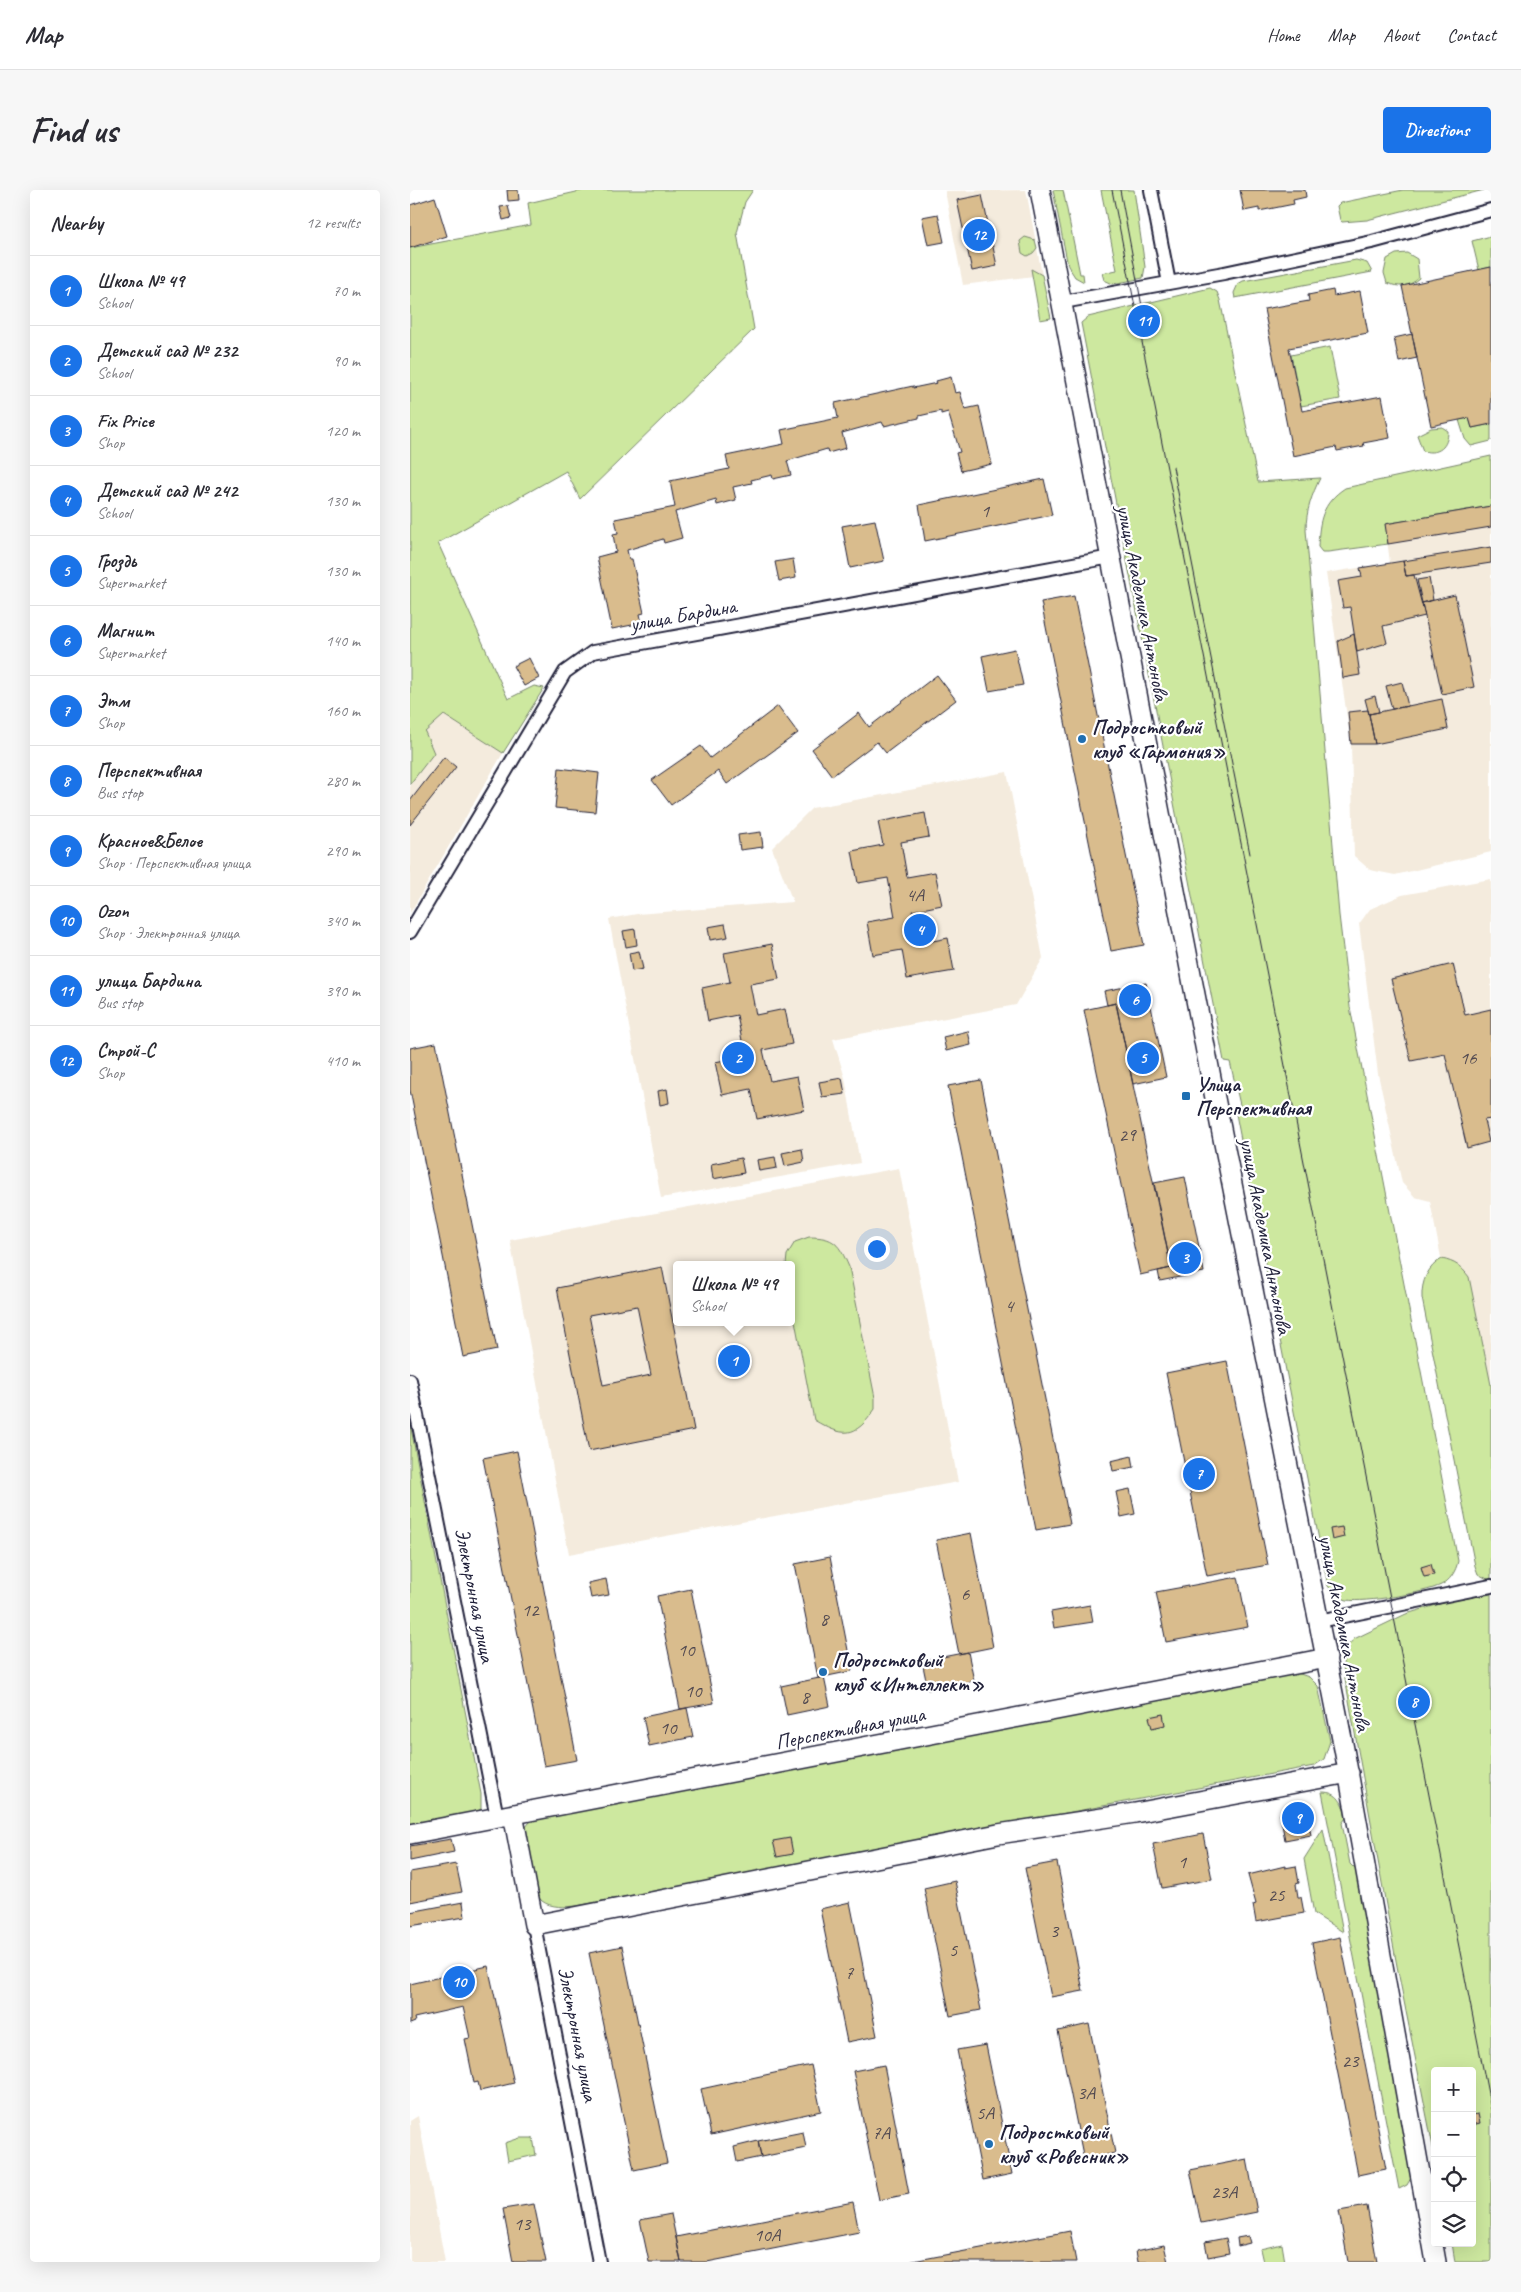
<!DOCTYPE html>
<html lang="en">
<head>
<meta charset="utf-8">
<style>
	:root { --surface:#fff; --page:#f7f7f7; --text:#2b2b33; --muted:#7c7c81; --line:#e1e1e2; --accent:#1a73e8 }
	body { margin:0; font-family:Caveat,sans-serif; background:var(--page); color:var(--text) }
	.controls { position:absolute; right:15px; bottom:15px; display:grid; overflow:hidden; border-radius:5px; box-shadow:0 5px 20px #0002 }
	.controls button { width:45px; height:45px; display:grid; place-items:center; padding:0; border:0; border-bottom:1px solid var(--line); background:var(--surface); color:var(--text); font:25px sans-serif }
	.you { position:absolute; left:466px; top:1058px; width:18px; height:18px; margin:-12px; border:4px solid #fff; border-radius:50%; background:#1a73e8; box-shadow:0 0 0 8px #1a73e833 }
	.badge { display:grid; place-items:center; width:32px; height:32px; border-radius:50%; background:var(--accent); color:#fff; font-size:16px; font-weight:700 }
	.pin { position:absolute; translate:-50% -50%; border:2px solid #fff; box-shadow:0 1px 5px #0006 }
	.popup { position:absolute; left:263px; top:1071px; width:122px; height:65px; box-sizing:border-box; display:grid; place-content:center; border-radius:5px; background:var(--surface); filter:drop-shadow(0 1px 4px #0005); font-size:16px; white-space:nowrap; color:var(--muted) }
	.popup b { font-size:19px; color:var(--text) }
	.popup::after { content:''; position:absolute; left:50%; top:100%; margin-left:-10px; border:10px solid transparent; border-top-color:var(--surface) }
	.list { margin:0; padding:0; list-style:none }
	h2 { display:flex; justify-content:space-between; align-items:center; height:65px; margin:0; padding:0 20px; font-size:21px }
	h2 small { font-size:16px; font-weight:400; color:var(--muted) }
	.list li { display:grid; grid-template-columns:32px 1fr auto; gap:15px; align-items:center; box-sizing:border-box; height:70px; padding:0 20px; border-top:1px solid var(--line) }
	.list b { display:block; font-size:19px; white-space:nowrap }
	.list p { margin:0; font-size:16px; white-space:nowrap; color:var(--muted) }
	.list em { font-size:16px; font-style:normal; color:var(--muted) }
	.icon { flex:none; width:28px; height:28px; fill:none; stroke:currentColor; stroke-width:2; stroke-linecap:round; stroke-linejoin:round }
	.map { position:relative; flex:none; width:1081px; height:2072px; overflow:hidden; border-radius:5px }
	header { display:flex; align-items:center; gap:30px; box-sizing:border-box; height:70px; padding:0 25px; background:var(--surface); border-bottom:1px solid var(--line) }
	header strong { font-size:24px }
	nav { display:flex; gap:28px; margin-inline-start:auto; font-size:18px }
	.intro { display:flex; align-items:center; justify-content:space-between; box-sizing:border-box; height:120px; padding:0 30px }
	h1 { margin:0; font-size:35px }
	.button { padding:12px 22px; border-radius:5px; background:var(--accent); color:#fff; font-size:18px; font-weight:700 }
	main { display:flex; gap:30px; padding:0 30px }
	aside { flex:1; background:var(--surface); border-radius:5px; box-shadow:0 5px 20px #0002 }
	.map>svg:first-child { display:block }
</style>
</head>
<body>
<header>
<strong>Map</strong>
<nav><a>Home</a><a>Map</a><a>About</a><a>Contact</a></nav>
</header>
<div class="intro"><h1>Find us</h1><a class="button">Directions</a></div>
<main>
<aside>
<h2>Nearby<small>12 results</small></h2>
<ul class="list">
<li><span class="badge">1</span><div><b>Школа № 49</b><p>School</p></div><em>70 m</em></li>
<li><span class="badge">2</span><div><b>Детский сад № 232</b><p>School</p></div><em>90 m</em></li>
<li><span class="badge">3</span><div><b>Fix Price</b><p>Shop</p></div><em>120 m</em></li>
<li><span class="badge">4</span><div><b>Детский сад № 242</b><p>School</p></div><em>130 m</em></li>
<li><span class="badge">5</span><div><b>Гроздь</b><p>Supermarket</p></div><em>130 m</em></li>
<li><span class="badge">6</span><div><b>Магнит</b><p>Supermarket</p></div><em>140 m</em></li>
<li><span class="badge">7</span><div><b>Этм</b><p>Shop</p></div><em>160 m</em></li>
<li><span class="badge">8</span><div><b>Перспективная</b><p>Bus stop</p></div><em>280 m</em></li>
<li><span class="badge">9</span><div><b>Красное&amp;Белое</b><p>Shop · Перспективная улица</p></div><em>290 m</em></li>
<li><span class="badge">10</span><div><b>Ozon</b><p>Shop · Электронная улица</p></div><em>340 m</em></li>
<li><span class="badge">11</span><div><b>улица Бардина</b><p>Bus stop</p></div><em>390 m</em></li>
<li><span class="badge">12</span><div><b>Строй-С</b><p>Shop</p></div><em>410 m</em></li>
</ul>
</aside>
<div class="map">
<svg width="1081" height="2072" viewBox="0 0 1081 2072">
	<rect width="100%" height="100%" fill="#fff"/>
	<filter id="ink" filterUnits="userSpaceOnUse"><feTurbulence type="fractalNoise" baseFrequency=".02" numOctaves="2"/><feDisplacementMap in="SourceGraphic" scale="10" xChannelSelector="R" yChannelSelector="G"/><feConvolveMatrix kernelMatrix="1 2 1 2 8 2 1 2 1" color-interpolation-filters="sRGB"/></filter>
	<g filter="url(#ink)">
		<!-- built -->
		<path fill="#f4ebdd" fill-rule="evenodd" d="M616,0L632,85L553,95L535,1Z
			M1081,316V662L985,685L960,680L944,666L941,554L916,383L980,373L975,334Z
			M34,525L93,563L0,723V594L24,563L15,542Z
			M597,582L633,768L606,815L423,849L435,888L450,973L251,1008L199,729L227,724L383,712L362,658L402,618Z
			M1081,689V1325L1020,1011L1005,1007L992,993L968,884L949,734L960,719L992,705Z
			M489,978L548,1292L159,1364L100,1050ZM266,1075H382V1132H266Z
			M8,1926L35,2072H0V1931Z"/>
		<!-- green -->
		<path fill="#cde89f" stroke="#78856d" d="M175,0H343L335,12L327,43L344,139L170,309L156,281L28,353L98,509L124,496L134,498L93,563L34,525L15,542L24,563L0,594V58L121,35L118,13Z
			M643,0H653L670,84H673L674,92L665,87L658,76Z
			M691,0H724L735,77L733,88L703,94L694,90L692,83L707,80Z
			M993,0H1074L957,30L932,32L930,30L927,16L930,13Z
			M1081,46V77L1069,80L1062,51Z
			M615,47L625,50L627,58L623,63L617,66L612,63L610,51Z
			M997,63L1007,69L1009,88C999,97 989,98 977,93L974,83L977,69L986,64Z
			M946,70L957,73L962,82L825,108L824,103L828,94L833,91Z
			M621,79L632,85L641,128L630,130Z
			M800,98L807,102L810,110L848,292L910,288C902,305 896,320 896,340L929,725L940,817L1048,1371C1046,1381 1040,1391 1031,1395C1015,1403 954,1413 937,1410C929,1408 923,1402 918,1396L826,924L831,919L820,872L814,871L671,133L678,127Z
			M920,157L930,209L891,216L881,165Z
			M1059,228L1062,238L1081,234V251L1061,256L1055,249L1049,230Z
			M1032,237L1038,241C1038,257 1029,265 1013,261L1007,245L1021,238Z
			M1081,266V316L976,334L978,354L918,362H912L908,357C909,331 912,313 935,298Z
			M399,1047C425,1047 429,1054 439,1077L465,1208V1219C445,1249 433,1247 404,1230L382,1115V1075H376L377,1065L385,1052Z
			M1032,1069C1045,1072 1051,1076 1059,1087L1081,1195V1391L1068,1384L1065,1376L1012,1108C1011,1092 1018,1076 1032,1069Z
			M0,1233L71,1604V1619L60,1626L0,1637Z
			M1081,1404V2072H1045L1042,2053H1062V1881H1025V1967L987,1776L933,1477V1461L944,1449L996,1424L1040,1411Z
			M887,1483L899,1487L908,1496L920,1551L914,1569L904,1576L166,1716C156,1717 141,1718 132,1711C121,1702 117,1654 114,1639L120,1632L127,1628Z
			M912,1602C929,1602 933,1613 936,1628L932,1633L940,1674L947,1681L1002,1986L997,1995L989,1999Z
			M913,1639L933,1742L904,1724L894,1669Z
			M110,1948H123L126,1965L98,1971L95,1953Z
			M872,2054L875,2072H853L850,2059Z"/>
		<!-- building -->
		<path fill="#d9bc8d" stroke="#22223b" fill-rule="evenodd" d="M97,0H108L109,10L98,11Z
			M830,0H895L896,7L883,10L884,14L849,21V18L834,21Z
			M572,5L587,76L562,81L547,10Z
			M25,7L37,46L0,58V15Z
			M98,16L101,28L93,30L90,17Z
			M528,24L534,52L518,55L512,27Z
			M1081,77V234L1062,238L1059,228L1021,236L992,96Z
			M923,100L924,106L950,101L958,143L879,158L892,221L972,206L980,248L953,253L954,256L927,261L926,257L883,266L854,119L899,111L898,105Z
			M1002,144L1007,168L989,172L984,148Z
			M541,187L545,203L550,202L555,219L569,216L582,274L551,281L546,263L550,262L538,222L531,224V221L509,226V228L474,236L472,232L432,243L436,258L418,263L417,259L377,271L381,285L363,289L362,285L341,290L342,293L323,297L326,310L307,315L306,310L265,322L272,348L254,353L253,349L217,360L219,369H222L234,423L230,424L232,433L202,439L187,367L206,362L203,344L208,343L205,329L265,317L260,291L319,279L316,266L374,254L371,240L428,228L425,213L503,196V198L527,193L526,191Z
			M634,289L642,325L515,351L509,315Z
			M1081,316V337L978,354L975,334Z
			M465,330L474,371L440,378L432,336Z
			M1081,357V373L996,386L993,371Z
			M383,369L386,388L369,391L365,372Z
			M993,371L996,386L1004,385L1015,426L973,436L977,453L947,462L940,417L933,418L928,391L952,387L950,378Z
			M1019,388L1023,410L1012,413L1007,390Z
			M1045,405L1064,497L1032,504L1012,413Z
			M664,406L734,755L701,761L631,412Z
			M944,444L950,485L933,488L928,451Z
			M605,459L613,495L579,501L572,466Z
			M119,468L129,488L114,496L103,476Z
			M527,485L546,510L476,563L467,552L422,586L402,559L449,523L459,537Z
			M992,492L998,516L982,519L976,496Z
			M965,506L969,522L959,524L955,509Z
			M1032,509L1038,539L965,554L959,524Z
			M368,516L388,543L317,594L308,581L261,615L242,590L291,556L300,568Z
			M958,520L965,554H941L938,522Z
			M34,567L46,577L0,635V611Z
			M149,578L189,583L185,622L145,618Z
			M515,623L519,647L491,652L497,687L525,682L532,715L502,721L508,754L538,748L544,781L497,789L492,760L463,765L457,732L485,727L478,688L448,693L442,661L473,655L468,632Z
			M351,642L353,657L330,660L328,645Z
			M315,734L318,747L300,750L298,737Z
			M225,739L227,755L216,757L213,741Z
			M362,754L369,789L340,794L346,825L375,819L382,854L353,860L360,891L387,886L394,920L347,929L341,899L312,905L305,872L335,866L327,825L298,831L292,798L320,792L314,763Z
			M229,761L233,779L222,781L219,763Z
			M1043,774L1055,825L1081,819V929L1074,930L1079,952L1057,958L1035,864L1001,871L981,789Z
			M736,793L756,887L723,894L706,813L697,815L694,801Z
			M706,813L761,1078L730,1085L674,820Z
			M558,841L561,855L536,861L533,847Z
			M26,853L87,1160L53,1167L0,900V858Z
			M432,888L435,904L412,907L409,892Z
			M571,890L660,1334L626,1340L538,896Z
			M257,899L259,913L250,915L248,901Z
			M392,959L394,972L375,976L372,963Z
			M365,967L367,978L349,981L347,970Z
			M331,968L334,983L303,989L301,974Z
			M775,987L794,1082L750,1091L748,1081L761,1078L744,993Z
			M252,1077L284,1240L179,1261L147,1098ZM227,1116L241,1185L193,1195L179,1125Z
			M817,1171L858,1375L797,1386L756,1183Z
			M107,1261L167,1570L134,1576L73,1268Z
			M722,1266L724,1277L703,1281L701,1271Z
			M720,1299L725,1324L711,1327L706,1302Z
			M932,1337L934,1347L922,1350L920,1339Z
			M561,1343L583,1457L549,1464L526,1350Z
			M420,1367L442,1481L408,1488L385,1374Z
			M1021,1374L1024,1385L1014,1387L1011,1377Z
			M828,1387L838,1437L756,1452L746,1402Z
			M196,1389L199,1405L181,1408L178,1393Z
			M281,1399L304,1513L270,1519L247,1406Z
			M680,1415L683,1432L644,1438L641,1422Z
			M558,1462L564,1491L518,1500L512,1471Z
			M414,1487L420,1516L377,1525L371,1496Z
			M277,1518L283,1547L239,1556L233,1527Z
			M753,1524L755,1535L742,1538L739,1527Z
			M896,1619L901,1645L875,1650L870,1624Z
			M793,1644L802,1689L752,1698L743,1654Z
			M380,1648L383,1664L367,1667L363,1651Z
			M41,1649L44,1662L0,1671V1656Z
			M647,1672L673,1801L641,1807L615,1678Z
			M46,1674L52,1702L0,1712V1682Z
			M875,1676V1678L886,1676L889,1693L886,1694L888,1707H891L894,1723L846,1732L843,1715L846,1714L838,1685Z
			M545,1691L571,1820L540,1826L514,1698Z
			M53,1712L55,1727L0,1736V1722Z
			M440,1712L467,1846L437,1852L410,1719Z
			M930,1747L976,1979L948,1985L902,1753Z
			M212,1756L257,1973L224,1980L179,1763Z
			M78,1776L104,1893L70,1901L68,1892L64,1893L55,1849L60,1848L53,1817L4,1828L5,1832L0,1834V1794Z
			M679,1834L705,1963L674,1970L648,1841Z
			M576,1855L602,1984L573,1990L547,1860Z
			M401,1875L411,1921L301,1945L291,1899Z
			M474,1875L499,2004L469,2010L443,1881Z
			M1068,1924L1070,1933L1062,1935V1925Z
			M393,1942L396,1958L351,1967L348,1951Z
			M348,1951L351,1967L327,1972L324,1957Z
			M837,1969L847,2022L791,2033L780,1980Z
			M443,2012L449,2042L297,2072H271L266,2047Z
			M124,2014L136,2072H103L93,2019Z
			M957,2016L967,2072H938L929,2021Z
			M261,2024L271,2072H239L230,2030Z
			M660,2041L666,2072H498Z
			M838,2046L840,2053L828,2056L827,2048Z
			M816,2048L819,2063L798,2067L795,2052Z
			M754,2055L758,2072H728L726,2061Z"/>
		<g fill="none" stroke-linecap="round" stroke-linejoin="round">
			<defs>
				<path id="street" d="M741,0L759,93
					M653,112L814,83L962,52L1081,20
					M0,742L155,482L183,462L701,367
					M0,1190L87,1627
					M909,1431L1081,1396
					M124,1735L189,2072"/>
				<path id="secondary" d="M630,0L803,898L934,1559L1026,2072
					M103,1624L124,1735L588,1644L725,1623L939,1583
					M0,1644L917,1468"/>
			</defs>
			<!-- street casing -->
			<use href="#street" stroke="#22223b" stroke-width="16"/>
			<!-- secondary casing -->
			<use href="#secondary" stroke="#22223b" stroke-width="22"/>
			<!-- street -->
			<use href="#street" stroke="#fff" stroke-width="12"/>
			<!-- secondary -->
			<use href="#secondary" stroke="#fff" stroke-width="19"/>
			<!-- tram -->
			<path stroke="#22223b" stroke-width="1" d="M702,0L1081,1919
				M710,0L735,132
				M763,277L840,664"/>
		</g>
	</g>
	<!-- markers -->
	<g fill="#1f6fb2" stroke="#fff" stroke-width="2">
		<circle cx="672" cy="549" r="5"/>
		<rect x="771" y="901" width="10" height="10" rx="2.5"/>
		<circle cx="413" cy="1482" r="5"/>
		<circle cx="579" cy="1954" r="5"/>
	</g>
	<g text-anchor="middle" stroke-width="4.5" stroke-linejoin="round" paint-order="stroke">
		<!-- number labels -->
		<g font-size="19" fill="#504850">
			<text x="575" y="327">1</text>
			<text x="505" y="711">4А</text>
			<text x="1058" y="874">16</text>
			<text x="717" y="951">29</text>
			<text x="599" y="1122">4</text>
			<text x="555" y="1410">6</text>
			<text x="120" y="1426">12</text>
			<text x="414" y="1435">8</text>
			<text x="276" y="1466">10</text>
			<text x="283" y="1507">10</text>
			<text x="395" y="1513">8</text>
			<text x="258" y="1544">10</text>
			<text x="772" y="1678">1</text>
			<text x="866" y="1711">25</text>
			<text x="644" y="1747">3</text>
			<text x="543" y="1766">5</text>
			<text x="439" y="1789">7</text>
			<text x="940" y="1877">23</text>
			<text x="676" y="1909">3А</text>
			<text x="575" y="1929">5А</text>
			<text x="471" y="1949">7А</text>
			<text x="814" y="2008">23А</text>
			<text x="112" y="2040">13</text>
			<text x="357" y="2051">10А</text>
		</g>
		<!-- street labels -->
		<g font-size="21" fill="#22223b" stroke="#fff">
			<text transform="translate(733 413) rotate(79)" y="7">улица Академика Антонова</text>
			<text transform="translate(273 425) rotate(-10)" y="7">улица Бардина</text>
			<text transform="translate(856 1046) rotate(79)" y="7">улица Академика Антонова</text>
			<text transform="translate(65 1405) rotate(79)" y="7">Электронная улица</text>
			<text transform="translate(935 1443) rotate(79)" y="7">улица Академика Антонова</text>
			<text transform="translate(440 1538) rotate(-11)" y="7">Перспективная улица</text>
			<text transform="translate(168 1844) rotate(79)" y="7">Электронная улица</text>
		</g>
		<!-- poi labels -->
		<g font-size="21" font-weight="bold" fill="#22223b" stroke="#fff" text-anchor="start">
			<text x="682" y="544">Подростковый<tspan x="682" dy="24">клуб «Гармония»</tspan></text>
			<text x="786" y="901">Улица<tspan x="786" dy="24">Перспективная</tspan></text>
			<text x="423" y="1477">Подростковый<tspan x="423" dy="24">клуб «Интеллект»</tspan></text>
			<text x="589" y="1949">Подростковый<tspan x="589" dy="24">клуб «Ровесник»</tspan></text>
		</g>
	</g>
</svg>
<div class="controls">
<button>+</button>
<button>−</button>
<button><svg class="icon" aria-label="locate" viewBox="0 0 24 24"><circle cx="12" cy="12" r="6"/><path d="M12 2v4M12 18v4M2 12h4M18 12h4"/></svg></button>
<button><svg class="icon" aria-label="layers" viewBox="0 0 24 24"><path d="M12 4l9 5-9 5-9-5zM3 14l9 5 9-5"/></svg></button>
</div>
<div class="you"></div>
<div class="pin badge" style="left:324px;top:1171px">1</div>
<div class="popup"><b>Школа № 49</b>School</div>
<div class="pin badge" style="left:328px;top:868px">2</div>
<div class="pin badge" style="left:775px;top:1068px">3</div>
<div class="pin badge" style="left:510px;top:740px">4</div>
<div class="pin badge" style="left:733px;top:868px">5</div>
<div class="pin badge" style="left:725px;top:810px">6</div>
<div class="pin badge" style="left:789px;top:1284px">7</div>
<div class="pin badge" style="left:1004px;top:1512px">8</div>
<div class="pin badge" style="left:888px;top:1628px">9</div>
<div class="pin badge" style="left:49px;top:1792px">10</div>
<div class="pin badge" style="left:734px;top:131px">11</div>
<div class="pin badge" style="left:569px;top:45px">12</div>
</div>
</main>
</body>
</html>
